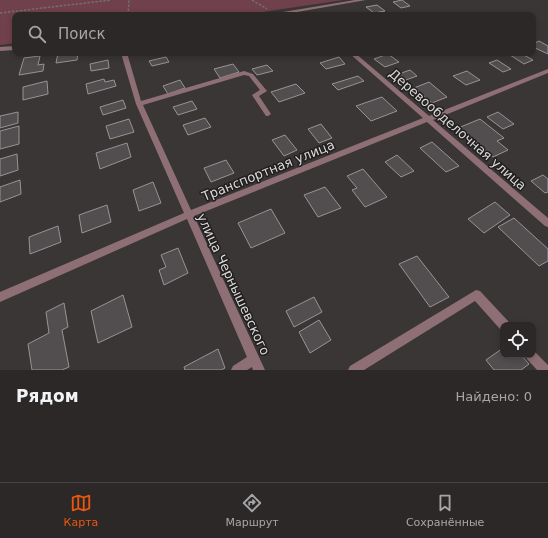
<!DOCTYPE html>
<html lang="ru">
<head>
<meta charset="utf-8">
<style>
	:root { --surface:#2c2828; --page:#383434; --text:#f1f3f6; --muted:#a6a6a8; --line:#484445; --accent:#ea580c }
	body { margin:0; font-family:"DejaVu Sans",sans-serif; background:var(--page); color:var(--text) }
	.controls { position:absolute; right:12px; bottom:12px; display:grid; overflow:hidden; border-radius:8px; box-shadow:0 2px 6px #0003 }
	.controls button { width:36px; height:36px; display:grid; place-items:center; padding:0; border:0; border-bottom:1px solid var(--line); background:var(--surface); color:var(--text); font:20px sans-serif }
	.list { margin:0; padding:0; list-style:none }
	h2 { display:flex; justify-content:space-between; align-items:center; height:52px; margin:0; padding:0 16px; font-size:17px }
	h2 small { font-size:13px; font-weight:400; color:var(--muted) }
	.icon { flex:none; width:22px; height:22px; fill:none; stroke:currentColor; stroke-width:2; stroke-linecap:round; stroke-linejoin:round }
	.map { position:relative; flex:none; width:548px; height:370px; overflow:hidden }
	.search { position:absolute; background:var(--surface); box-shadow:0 2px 6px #0003; left:12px; right:12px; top:12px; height:44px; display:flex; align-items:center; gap:10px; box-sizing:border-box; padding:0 14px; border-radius:8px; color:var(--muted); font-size:15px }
	.sheet { height:112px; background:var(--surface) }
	nav { display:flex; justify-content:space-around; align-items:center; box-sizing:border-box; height:56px; border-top:1px solid var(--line); background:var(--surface); font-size:11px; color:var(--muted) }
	nav a { display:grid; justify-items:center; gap:2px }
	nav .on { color:var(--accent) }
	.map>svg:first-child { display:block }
</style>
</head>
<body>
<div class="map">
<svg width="548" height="370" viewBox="0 0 548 370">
	<rect width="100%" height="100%" fill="#3a3636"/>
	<!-- green -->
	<path fill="#70404c" d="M0,0H343L242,15H15V43L0,45Z"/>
	<!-- building -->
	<path fill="#524e4f" stroke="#989394" d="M402,0L410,6L401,8L393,2Z
		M377,5L385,11L374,13L366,7Z
		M539,41L548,46V54L533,47V44Z
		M58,53H78L77,60L56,63Z
		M517,53H520L533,60L524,64L510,55Z
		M388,54L399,62L385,67L374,59Z
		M40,56L38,65L44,64L43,71L19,75L24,58Z
		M166,57L169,62L152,66L149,61Z
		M339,57L345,64L326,69L320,63Z
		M108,60L109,68L91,71L90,64Z
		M497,60L511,69L503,72L489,63Z
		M233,64L239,72L220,78L214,69Z
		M267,65L273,71L257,75L252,69Z
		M410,70L417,76L403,81L396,75Z
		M467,71L480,80L466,85L453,76Z
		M358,76L364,81L338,90L332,84Z
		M104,79L105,82L114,80L116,86L88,94L86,84Z
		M180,80L185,88L168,94L163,86Z
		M47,81L48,94L23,100V87Z
		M429,82L447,97L432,103L414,88Z
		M296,84L305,93L279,102L271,92Z
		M382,97L397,111L371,121L356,106Z
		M123,100L126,108L103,115L100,107Z
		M192,101L197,109L178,115L173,107Z
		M18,112V123L0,128V116Z
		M498,112L514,124L503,129L487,117Z
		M205,118L211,127L188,135L183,125Z
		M129,119L134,132L110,139L106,126Z
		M480,119L504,138L497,141L508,150L493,157L458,128Z
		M321,124L332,138L319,143L308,129Z
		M19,126V144L0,149V131Z
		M285,135L297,150L284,156L272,140Z
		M432,142L459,166L446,172L420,148Z
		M127,143L131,157L100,169L96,153Z
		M17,154L18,170L0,176V159Z
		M397,155L414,171L401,177L385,162Z
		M226,160L234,173L211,182L204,168Z
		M363,169L387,197L365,207L352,190L357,188L347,176Z
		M543,175L548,179V192L545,193L531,181Z
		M20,180L21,194L0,202V187Z
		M153,182L161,203L139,211L133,190Z
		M325,187L341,208L318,217L304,195Z
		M495,202L510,215L484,233L468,219Z
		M107,205L111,222L82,233L79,215Z
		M271,209L285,233L251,248L238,223Z
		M514,218L548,249V261L539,266L498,227Z
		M58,226L61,242L30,254L29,237Z
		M178,248L188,273L164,285L159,270L166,267L161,255Z
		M417,256L449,297L430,307L399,264Z
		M123,295L132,327L98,343L91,311Z
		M314,297L322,312L294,327L286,311Z
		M64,303L68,327L62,330L69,367L62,370H32L28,344L49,333L46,312Z
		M319,320L331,340L310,353L299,332Z
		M503,348V355H521L529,364L521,370H494L486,360Z
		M218,349L225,368L221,370H185L184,367Z"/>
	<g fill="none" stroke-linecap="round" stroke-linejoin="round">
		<!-- path -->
		<path stroke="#736f70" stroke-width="1.5" stroke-dasharray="2.5 1.5" stroke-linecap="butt" d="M252,0L267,9
			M0,13L111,0
			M128,15L129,0"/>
		<!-- minor -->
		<path fill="#8f6f76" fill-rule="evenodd" d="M355,0H366L280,15H269L271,14Z
			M15,46V50L0,51V47Z
			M121,53H127L141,101L244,71L253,74L267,91L259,96L271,114L268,116H266L252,95L260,90L249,76L244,75L143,105L191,210L423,118L349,53H355L429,116L548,69V73L433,120L548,218V227L545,226L427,122L194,216L265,370H253L252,367L247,370H231L233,366L247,357L187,219L0,302V292L184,213L136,104Z
			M476,290L480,291L508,321L509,325H503V330L500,329L475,301L364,370H348L350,366Z
			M533,350L548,365V370H537L527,359L525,355H533Z"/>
	</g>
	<g text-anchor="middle" stroke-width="3" stroke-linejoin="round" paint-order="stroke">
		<!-- street labels -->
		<g font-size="13" fill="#dbd8d9" stroke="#201e1e">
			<text transform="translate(458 129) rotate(41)" y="5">Деревообделочная улица</text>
			<text transform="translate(268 170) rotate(-22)" y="5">Транспортная улица</text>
			<text transform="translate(234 284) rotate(65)" y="5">улица Чернышевского</text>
		</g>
	</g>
</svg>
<div class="controls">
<button><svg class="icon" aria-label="locate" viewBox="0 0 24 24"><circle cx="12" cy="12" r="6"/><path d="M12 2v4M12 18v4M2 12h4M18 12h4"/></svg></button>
</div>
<div class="search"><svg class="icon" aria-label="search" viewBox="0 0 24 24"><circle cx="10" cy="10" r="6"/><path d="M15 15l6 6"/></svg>Поиск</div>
</div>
<section class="sheet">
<h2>Рядом<small>Найдено: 0</small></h2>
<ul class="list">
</ul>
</section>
<nav>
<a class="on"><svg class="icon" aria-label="map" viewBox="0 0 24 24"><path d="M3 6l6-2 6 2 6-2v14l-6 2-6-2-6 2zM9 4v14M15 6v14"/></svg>Карта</a>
<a><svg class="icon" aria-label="directions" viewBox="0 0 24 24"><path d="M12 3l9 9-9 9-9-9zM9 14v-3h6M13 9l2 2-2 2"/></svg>Маршрут</a>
<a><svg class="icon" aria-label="saved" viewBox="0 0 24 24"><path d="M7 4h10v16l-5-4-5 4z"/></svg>Сохранённые</a>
</nav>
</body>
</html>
